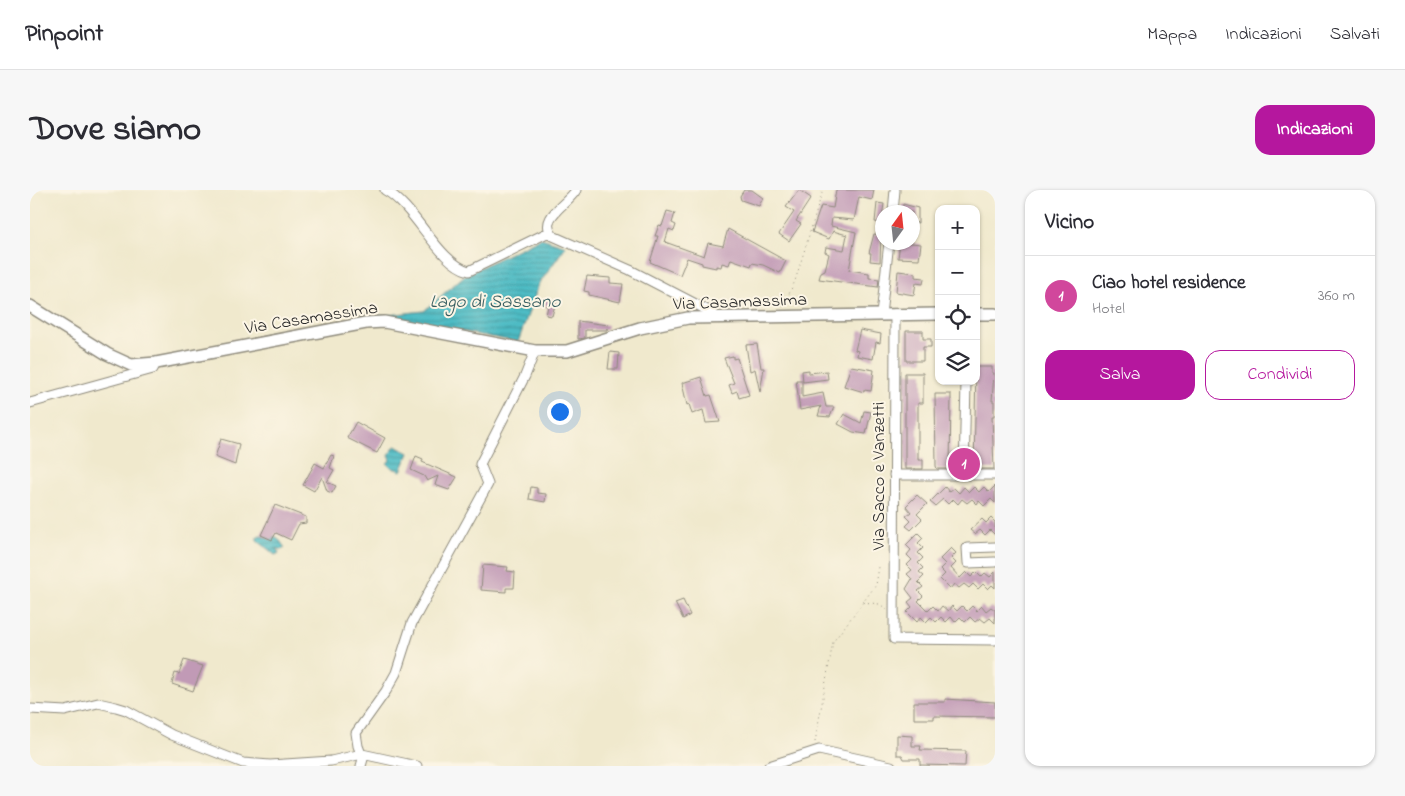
<!DOCTYPE html>
<html lang="it">
<head>
<meta charset="utf-8">
<style>
	:root { --surface:#fff; --page:#f7f7f7; --text:#2b2b33; --muted:#7c7c81; --line:#e1e1e2; --accent:#b5179e }
	body { margin:0; font-family:"Indie Flower",sans-serif; background:var(--page); color:var(--text) }
	.controls { position:absolute; right:15px; top:15px; display:grid; overflow:hidden; border-radius:10px; box-shadow:0 1px 4px #0004 }
	.controls button { width:45px; height:45px; display:grid; place-items:center; padding:0; border:0; border-bottom:1px solid var(--line); background:var(--surface); color:var(--text); font:25px sans-serif }
	.compass { position:absolute; left:845px; top:15px; width:45px; height:45px; border-radius:50%; background:var(--surface); box-shadow:0 1px 4px #0004; rotate:15deg }
	.you { position:absolute; left:529px; top:221px; width:18px; height:18px; margin:-12px; border:4px solid #fff; border-radius:50%; background:#1a73e8; box-shadow:0 0 0 8px #1a73e833 }
	.badge { display:grid; place-items:center; width:32px; height:32px; border-radius:50%; background:var(--accent); color:#fff; font-size:16px; font-weight:700 }
	.pin { position:absolute; translate:-50% -50%; border:2px solid #fff; box-shadow:0 1px 5px #0006 }
	.list { margin:0; padding:0; list-style:none }
	h2 { display:flex; justify-content:space-between; align-items:center; height:65px; margin:0; padding:0 20px; font-size:21px }
	h2 small { font-size:16px; font-weight:400; color:var(--muted) }
	.list li { display:grid; grid-template-columns:32px 1fr auto; gap:15px; align-items:center; box-sizing:border-box; height:80px; padding:0 20px; border-top:1px solid var(--line) }
	.list b { display:block; font-size:19px; white-space:nowrap }
	.list p { margin:0; font-size:16px; white-space:nowrap; color:var(--muted) }
	.list em { font-size:16px; font-style:normal; color:var(--muted) }
	.actions { display:flex; gap:10px; padding:15px 20px }
	.actions a { flex:1; padding:11px 0; border:1px solid var(--accent); border-radius:15px; text-align:center; font-size:18px; color:var(--accent) }
	.actions .main { background:var(--accent); color:#fff }
	.icon { flex:none; width:28px; height:28px; fill:none; stroke:currentColor; stroke-width:2; stroke-linecap:round; stroke-linejoin:round }
	.map { position:relative; flex:none; width:965px; height:576px; overflow:hidden; border-radius:15px }
	header { display:flex; align-items:center; gap:30px; box-sizing:border-box; height:70px; padding:0 25px; background:var(--surface); border-bottom:1px solid var(--line) }
	header strong { font-size:24px }
	nav { display:flex; gap:28px; margin-inline-start:auto; font-size:18px }
	.intro { display:flex; align-items:center; justify-content:space-between; box-sizing:border-box; height:120px; padding:0 30px }
	h1 { margin:0; font-size:35px }
	.button { padding:12px 22px; border-radius:15px; background:var(--accent); color:#fff; font-size:18px; font-weight:700 }
	main { display:flex; gap:30px; padding:0 30px }
	aside { flex:1; background:var(--surface); border-radius:15px; box-shadow:0 1px 4px #0004 }
	.map>svg:first-child { display:block }
</style>
</head>
<body>
<header>
<strong>Pinpoint</strong>
<nav><a>Mappa</a><a>Indicazioni</a><a>Salvati</a></nav>
</header>
<div class="intro"><h1>Dove siamo</h1><a class="button">Indicazioni</a></div>
<main>
<div class="map">
<svg width="965" height="576" viewBox="0 0 965 576">
	<defs>
		<pattern id="water-rules" width="6" height="5" patternUnits="userSpaceOnUse" patternTransform="scale(1.25)"><rect width="6" height="5" fill="#4ebcc5"/><path d="M0 2.5h6" fill="none" stroke="#4199a0"/></pattern>
	</defs>
	<rect width="100%" height="100%" fill="#fcf5e5"/>
	<filter id="ink" filterUnits="userSpaceOnUse"><feTurbulence type="fractalNoise" baseFrequency=".02" numOctaves="2"/><feDisplacementMap in="SourceGraphic" scale="10" xChannelSelector="R" yChannelSelector="G"/><feConvolveMatrix kernelMatrix="1 2 1 2 8 2 1 2 1" color-interpolation-filters="sRGB"/></filter>
	<filter id="wash" filterUnits="userSpaceOnUse"><feTurbulence type="fractalNoise" baseFrequency=".0096" numOctaves="4" result="noise"/><feDisplacementMap in="SourceGraphic" scale="20" xChannelSelector="R" yChannelSelector="G"/><feGaussianBlur stdDeviation="1.12" result="paint"/><feColorMatrix in="noise" values="0 0 0 0 0 0 0 0 0 0 0 0 0 0 0 0 0 1.4 0 .05"/><feComposite in="paint" operator="in"/></filter>
	<g filter="url(#wash)">
		<rect width="100%" height="100%" fill="#f0e9cd"/>
		<!-- water -->
		<path fill="url(#water-rules)" stroke="#3c7478" d="M511,48L536,56L509,94L488,152L349,126L394,121L435,85Z
			M365,256L379,263L371,281L362,278L357,273L361,269L359,265Z
			M230,345L242,350L244,346L248,348L255,358L251,360L246,358L249,363L245,365L227,350V347Z"/>
		<g id="blocks">
			<!-- building -->
			<path fill="#c19ab6" d="M714,0H722L733,8L729,16L711,10L710,6Z
				M769,0L781,8L766,31L771,34L759,51L749,44L764,22L756,17Z
				M806,0H844L842,10L829,7L824,30L802,28L801,36L826,42L819,80L839,83V88L849,89L848,97L789,89L791,82L795,80L799,64L795,62L796,57L814,60L817,45L803,41L799,49L782,42L791,16L803,18Z
				M847,13L854,14L851,33L845,32Z
				M873,14L888,18V33L882,32V22H872Z
				M637,21L645,23L642,33L646,35L644,41L639,39L635,52L674,66L678,53L693,56L698,39L756,71L750,83L733,75L722,73L721,76L701,69L699,75L692,73L691,77L686,76V78L672,75V73L657,68L650,85L620,72L628,46H625L629,35L632,36Z
				M844,44L851,45L850,72L840,71L841,63H839Z
				M870,52L891,54L889,69L868,68Z
				M868,81L885,83V87L894,88L893,94L886,93L884,105L866,102Z
				M557,86L580,88V93L593,94L590,112L559,105V102L554,101Z
				M515,109L526,111L522,126L516,125L518,116L514,115Z
				M548,131L578,135L577,140H555V148L548,149Z
				M830,140L851,144L850,153L846,152L843,169L827,166L828,161L825,160Z
				M876,141H893V149H901V157H893V171H876Z
				M727,154L731,178H734L730,202L725,179L720,181L716,155Z
				M580,162L589,163L588,179H578Z
				M703,166V169L707,168L719,205L709,208L707,201L702,203L699,195L704,193L694,168Z
				M821,176L844,180L841,201L834,200V202L814,196Z
				M946,177H962V183H964L962,211H964V226H962L964,279H944Z
				M779,180V183L797,181L798,189L773,192L772,181Z
				M875,183H893V213H888V270H893V279H875Z
				M671,187L677,206L681,205L690,232L676,233L673,220L662,224L659,214L657,215L652,193Z
				M766,190H772V207L793,203L796,217H804L800,227L788,226L791,216L770,220Z
				M905,204H921L920,279H907L906,276Z
				M834,221L841,222L836,244L823,242L808,234L814,224L831,233Z
				M326,232L355,248L347,263L317,248Z
				M191,249L209,254L205,275L185,267Z
				M301,265L304,266L300,278L304,280L297,292L306,296L302,303L297,301L292,287L284,301L273,295L285,273L294,278Z
				M386,266L393,269L392,272L427,287L419,300L405,295L408,286L397,291L394,286L381,280Z
				M965,296V313L961,309L954,316L949,311L947,314L942,309L937,313L932,309L928,314L923,309L918,314L913,309L905,316L900,312L915,297L919,302L924,298L929,303L934,297L939,302L944,297L949,302L954,297L959,302Z
				M501,297L507,298V303L516,304L515,312L499,309Z
				M887,305L897,314L887,324L892,329L881,340L876,336L881,331L876,326L881,322L876,316Z
				M245,315L276,327V333L269,334L261,350L246,343L242,350L231,345Z
				M961,328L965,332V345L960,340L955,345L950,340L945,344L940,340L952,329L956,333Z
				M888,343L893,348L888,353L893,358L888,363L893,368L888,373L893,378L889,382L894,386L888,392L893,397L888,401L893,406L888,411L898,421L903,416L908,421L912,416L918,421L922,416L927,421L932,416L937,421L942,416L947,421L952,416L956,421L961,417L965,420V433L960,428L955,432L950,428L945,432L940,427L935,432L930,427L925,432L921,427L916,432L911,427L906,432L901,427L896,432L891,427L887,432L877,422L882,417L878,412L883,408L876,399L882,389L877,384L882,380L877,375L882,370L877,365L881,360L876,355Z
				M921,358L926,363L921,368L926,373L921,378L930,388L936,382L941,387L946,382L951,387L955,383L960,387L965,382V398L962,395L958,399L953,394L948,399L943,394L939,398L934,394L929,398L924,394L920,399L910,389L915,384L910,379L915,374L910,369Z
				M453,375L478,377L477,381L485,382L484,398H476V402L451,400Z
				M653,410L660,425L653,429L645,413Z
				M154,470L173,476L163,501L142,494L145,483L149,484Z
				M915,509L965,512V527L904,526V529H884V512H915Z
				M867,545L882,546V556H891L890,560L936,561L935,576L890,575V569H874L872,565H867Z"/>
		</g>
	</g>
	<g filter="url(#ink)">
		<use href="#blocks" fill-opacity="0" stroke="#8e8a7c" stroke-width="1"/>
		<g fill="none" stroke-linecap="round" stroke-linejoin="round">
			<defs>
				<path id="minor" d="M355,0C386,17 408,73 439,81L519,42
					M546,0C538,14 507,28 523,46L600,80L681,122L687,128
					M863,22L865,0
					M865,124L864,449L965,450
					M851,125L859,52
					M0,213L123,179L126,173
					M864,285H965
					M934,285L936,191
					M965,357L937,358L938,373L965,372
					M0,519L35,521L68,513L86,517L96,520L142,545L213,573L240,575L301,571L332,564L387,576
					M331,576L333,569L328,556L326,543L356,501L366,483L382,433L458,294L450,274L495,186L505,161
					M739,576L789,560L861,576"/>
				<path id="major" d="M0,116L77,164L101,175L126,173L336,133L354,132L505,161H537L610,138L658,128L909,124
					M946,124H965"/>
			</defs>
			<!-- minor casing -->
			<use href="#minor" stroke="#8e8a7c" stroke-width="11"/>
			<!-- major casing -->
			<use href="#major" stroke="#8e8a7c" stroke-width="14"/>
			<!-- path -->
			<path stroke="#8e8a7c" stroke-width="1" stroke-dasharray="1 4" stroke-linecap="butt" d="M753,117L765,91L793,0
				M833,412L849,414L857,419
				M785,552L803,452L846,395L849,377"/>
			<!-- minor -->
			<use href="#minor" stroke="#fff" stroke-width="9"/>
			<!-- major -->
			<use href="#major" stroke="#fff" stroke-width="11"/>
		</g>
	</g>
	<g text-anchor="middle" stroke-width="4" stroke-linejoin="round" paint-order="stroke">
		<!-- street labels -->
		<g font-size="18" fill="#2b2b2b" stroke="#fcf5e5">
			<text transform="translate(710 111) rotate(-2)" y="6">Via Casamassima</text>
			<text transform="translate(281 127) rotate(-9)" y="6">Via Casamassima</text>
			<text transform="translate(848 286) rotate(-90)" y="6">Via Sacco e Vanzetti</text>
		</g>
		<!-- water labels -->
		<g font-size="19" font-style="italic" fill="#375e61" stroke="#fcf5e5">
			<text x="465" y="117">Lago di Sassano</text>
		</g>
	</g>
</svg>
<div class="controls">
<button>+</button>
<button>−</button>
<button><svg class="icon" aria-label="locate" viewBox="0 0 24 24"><circle cx="12" cy="12" r="6"/><path d="M12 2v4M12 18v4M2 12h4M18 12h4"/></svg></button>
<button><svg class="icon" aria-label="layers" viewBox="0 0 24 24"><path d="M12 4l9 5-9 5-9-5zM3 14l9 5 9-5"/></svg></button>
</div>
<svg class="compass" viewBox="-18 -18 36 36"><path d="M0-13l5 13h-10z" fill="#e53935"/><path d="M0 13l5-13h-10z" fill="#7c7c81"/></svg>
<div class="you"></div>
<div class="pin badge" style="left:934px;top:274px;background:#d1479c">1</div>
</div>
<aside>
<h2>Vicino<small></small></h2>
<ul class="list">
<li><span class="badge" style="background:#d1479c">1</span><div><b>Ciao hotel residence</b><p>Hotel</p></div><em>360 m</em></li>
</ul>
<div class="actions"><a class="main">Salva</a><a>Condividi</a></div>
</aside>
</main>
</body>
</html>
